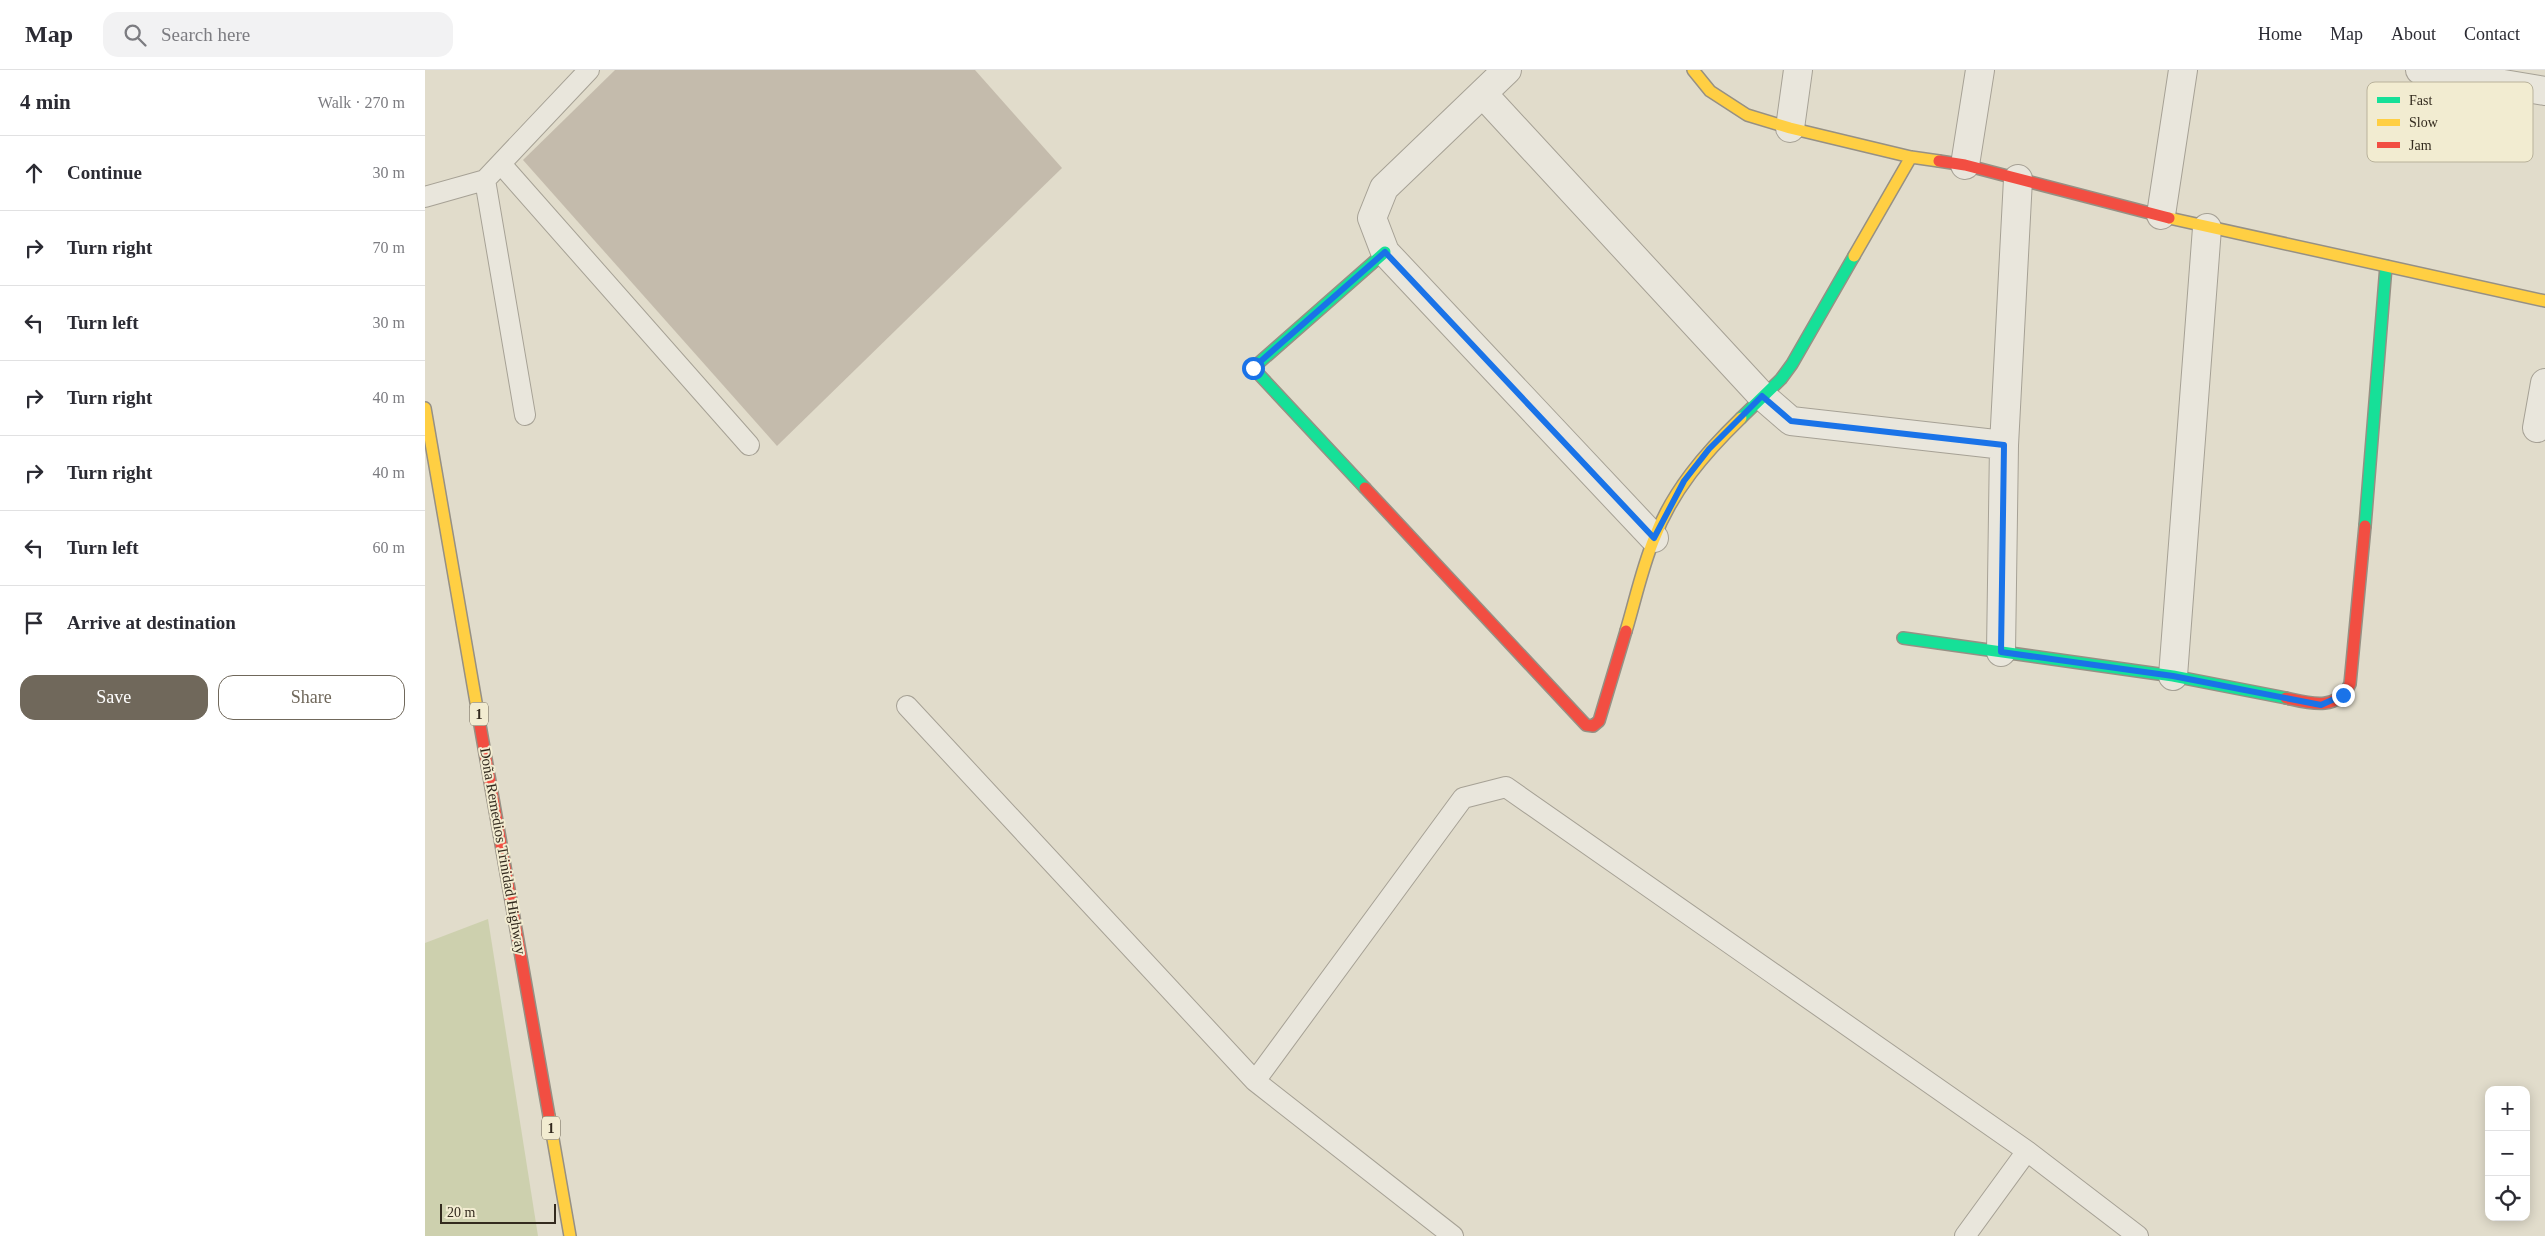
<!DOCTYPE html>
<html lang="en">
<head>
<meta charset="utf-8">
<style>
	:root { --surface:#fff; --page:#f2f2f3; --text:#2b2b33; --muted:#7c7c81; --line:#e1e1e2; --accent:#70685b }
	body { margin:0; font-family:Georgia,serif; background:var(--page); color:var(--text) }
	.controls { position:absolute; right:15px; bottom:15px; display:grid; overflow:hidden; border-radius:10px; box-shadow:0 2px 12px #0003 }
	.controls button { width:45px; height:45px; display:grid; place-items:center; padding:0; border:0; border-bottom:1px solid var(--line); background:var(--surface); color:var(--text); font:25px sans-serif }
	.scale { position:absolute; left:15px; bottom:12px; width:116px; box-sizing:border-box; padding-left:5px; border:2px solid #332a1e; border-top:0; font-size:14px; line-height:18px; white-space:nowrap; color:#332a1e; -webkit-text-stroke:4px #f2ecd1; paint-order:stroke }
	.stop { position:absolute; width:15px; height:15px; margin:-11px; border:4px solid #1a73e8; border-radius:50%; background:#fff }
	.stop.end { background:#1a73e8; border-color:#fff; box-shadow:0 1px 5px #0008 }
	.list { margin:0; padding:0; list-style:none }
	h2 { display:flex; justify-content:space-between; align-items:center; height:65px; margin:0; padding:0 20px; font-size:21px }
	h2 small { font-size:16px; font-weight:400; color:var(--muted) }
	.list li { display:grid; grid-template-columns:32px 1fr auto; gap:15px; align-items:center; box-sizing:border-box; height:75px; padding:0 20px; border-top:1px solid var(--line) }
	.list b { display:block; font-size:19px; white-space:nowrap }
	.list em { font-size:16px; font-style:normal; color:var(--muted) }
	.actions { display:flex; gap:10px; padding:15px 20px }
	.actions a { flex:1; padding:11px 0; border:1px solid var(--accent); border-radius:15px; text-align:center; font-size:18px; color:var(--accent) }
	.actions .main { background:var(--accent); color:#fff }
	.icon { flex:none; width:28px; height:28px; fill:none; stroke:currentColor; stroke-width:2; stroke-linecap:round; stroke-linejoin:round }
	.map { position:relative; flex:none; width:2120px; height:1166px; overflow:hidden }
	header { display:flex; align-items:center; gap:30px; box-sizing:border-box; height:70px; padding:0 25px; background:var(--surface); border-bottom:1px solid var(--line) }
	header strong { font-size:24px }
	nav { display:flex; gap:28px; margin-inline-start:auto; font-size:18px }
	.search { width:350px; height:45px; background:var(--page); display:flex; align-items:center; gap:12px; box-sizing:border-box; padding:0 18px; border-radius:15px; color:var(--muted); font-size:19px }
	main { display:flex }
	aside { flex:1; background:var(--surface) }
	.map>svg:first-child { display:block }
</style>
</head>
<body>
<header>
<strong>Map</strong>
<div class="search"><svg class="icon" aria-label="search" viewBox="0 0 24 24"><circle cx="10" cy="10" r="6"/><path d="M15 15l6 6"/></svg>Search here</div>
<nav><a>Home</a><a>Map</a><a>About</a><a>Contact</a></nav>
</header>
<main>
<aside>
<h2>4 min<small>Walk · 270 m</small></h2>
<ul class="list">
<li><svg class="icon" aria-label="ahead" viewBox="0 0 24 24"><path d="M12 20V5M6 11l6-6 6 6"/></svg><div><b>Continue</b></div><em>30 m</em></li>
<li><svg class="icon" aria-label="right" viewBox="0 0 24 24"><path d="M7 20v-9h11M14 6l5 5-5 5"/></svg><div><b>Turn right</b></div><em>70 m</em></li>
<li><svg class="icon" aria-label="left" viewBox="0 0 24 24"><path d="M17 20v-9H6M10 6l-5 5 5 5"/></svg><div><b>Turn left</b></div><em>30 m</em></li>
<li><svg class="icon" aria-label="right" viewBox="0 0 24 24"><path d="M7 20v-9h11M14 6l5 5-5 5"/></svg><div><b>Turn right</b></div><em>40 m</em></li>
<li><svg class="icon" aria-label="right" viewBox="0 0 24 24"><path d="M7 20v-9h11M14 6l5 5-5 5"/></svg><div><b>Turn right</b></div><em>40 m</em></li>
<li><svg class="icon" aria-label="left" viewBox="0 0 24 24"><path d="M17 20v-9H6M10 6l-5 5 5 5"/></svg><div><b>Turn left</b></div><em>60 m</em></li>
<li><svg class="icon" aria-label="arrive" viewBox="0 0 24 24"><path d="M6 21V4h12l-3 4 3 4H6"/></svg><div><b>Arrive at destination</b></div></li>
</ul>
<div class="actions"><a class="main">Save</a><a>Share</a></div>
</aside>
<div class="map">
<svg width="2120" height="1166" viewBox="0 0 2120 1166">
	<rect width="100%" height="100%" fill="#e1dccb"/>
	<!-- green -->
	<path fill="#cdd0ae" d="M63,849L113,1166H0V873Z"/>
	<!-- building -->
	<path fill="#c4bbac" d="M190,0H550L637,98L352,376L98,90Z"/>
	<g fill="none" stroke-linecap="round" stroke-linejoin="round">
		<defs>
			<path id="lane" d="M76,94L324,375
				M0,127L60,110
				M100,345L60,110L164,0
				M482,636L830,1011L1028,1166
				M830,1011L1038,728L1081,717L1602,1081L1713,1166
				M1540,1166L1602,1081"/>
			<path id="street" d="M1082,0L959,118L947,148L960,182L1229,468
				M1995,0L2120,21
				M1058,24L1337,326L1366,351L1579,375
				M1365,58L1373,0
				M1540,95L1555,0
				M1736,145L1758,0
				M2112,358L2120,313
				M1576,582L1579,375L1593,109
				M1748,606L1782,158"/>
			<path id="fast" d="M1316,348L1356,309L1367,294L1429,186
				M940,418L828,298L960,182
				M1940,456L1961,196
				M1478,568L1748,606L1861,628"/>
			<path id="slow" d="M1268,0L1285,21L1322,45L1365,58L1486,87L1514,91
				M1744,148L2120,231
				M1429,186L1486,87
				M0,338L52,638
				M1201,561C1210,531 1217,498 1229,469C1247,421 1280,383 1316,348
				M124,1046L145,1166"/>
			<path id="jam" d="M1514,91L1540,95L1744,148
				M940,418L1161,655L1168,656L1174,651L1201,561
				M1861,628C1884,633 1912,642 1925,614L1940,456
				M52,638L124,1046"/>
		</defs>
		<!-- lane casing -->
		<use href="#lane" stroke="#a6a195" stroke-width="22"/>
		<!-- street casing -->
		<use href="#street" stroke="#a6a195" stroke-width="30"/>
		<!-- fast casing -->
		<use href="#fast" stroke="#969084" stroke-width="14"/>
		<!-- slow casing -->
		<use href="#slow" stroke="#969084" stroke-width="14"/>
		<!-- jam casing -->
		<use href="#jam" stroke="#969084" stroke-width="14"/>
		<!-- lane -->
		<use href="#lane" stroke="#e9e6dc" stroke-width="20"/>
		<!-- street -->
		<use href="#street" stroke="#e9e6dc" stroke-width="28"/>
		<!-- fast -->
		<use href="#fast" stroke="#16e098" stroke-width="11"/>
		<!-- slow -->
		<use href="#slow" stroke="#ffcf43" stroke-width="11"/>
		<!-- jam -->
		<use href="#jam" stroke="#f24e42" stroke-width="11"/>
	</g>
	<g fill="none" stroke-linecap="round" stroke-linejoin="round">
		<!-- route -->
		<path stroke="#1a73e8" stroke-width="6" d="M828,298L960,182L1229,468L1259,411L1284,379L1337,326L1366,351L1579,375L1576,582L1748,606L1896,635L1918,625"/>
	</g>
	<g text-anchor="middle" stroke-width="4" stroke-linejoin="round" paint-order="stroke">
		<!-- shield labels -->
		<g fill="#f2ecd1" stroke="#6c6454" stroke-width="1">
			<rect x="45" y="632.5" width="18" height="23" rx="4"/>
			<rect x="117" y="1046.5" width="18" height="23" rx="4"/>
		</g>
		<g font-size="14" font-weight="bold" fill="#332a1e">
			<text x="54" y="649">1</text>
			<text x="126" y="1063">1</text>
		</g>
		<!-- street labels -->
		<g font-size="15" fill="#332a1e" stroke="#f2ecd1">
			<text transform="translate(78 781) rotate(80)" y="5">Doña Remedios Trinidad Highway</text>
		</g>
	</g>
	<!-- legend -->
	<rect x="1942" y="12" width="166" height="80" rx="8" fill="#f2ecd1" stroke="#b9b29b" stroke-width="1"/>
	<rect x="1952" y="27" width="23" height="6" fill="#16e098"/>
	<rect x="1952" y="49" width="23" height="7" fill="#ffcf43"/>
	<rect x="1952" y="72" width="23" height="6" fill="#f24e42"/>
	<g font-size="14" fill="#332a1e">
		<text x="1984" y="35">Fast</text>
		<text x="1984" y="57">Slow</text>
		<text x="1984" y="80">Jam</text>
	</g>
</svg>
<div class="controls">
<button>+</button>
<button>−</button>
<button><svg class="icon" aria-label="locate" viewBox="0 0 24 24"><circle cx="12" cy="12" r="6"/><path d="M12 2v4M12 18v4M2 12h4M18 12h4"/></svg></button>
</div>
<div class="scale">20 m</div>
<div class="stop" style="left:828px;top:298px"></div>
<div class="stop end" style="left:1918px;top:625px"></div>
</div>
</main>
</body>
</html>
